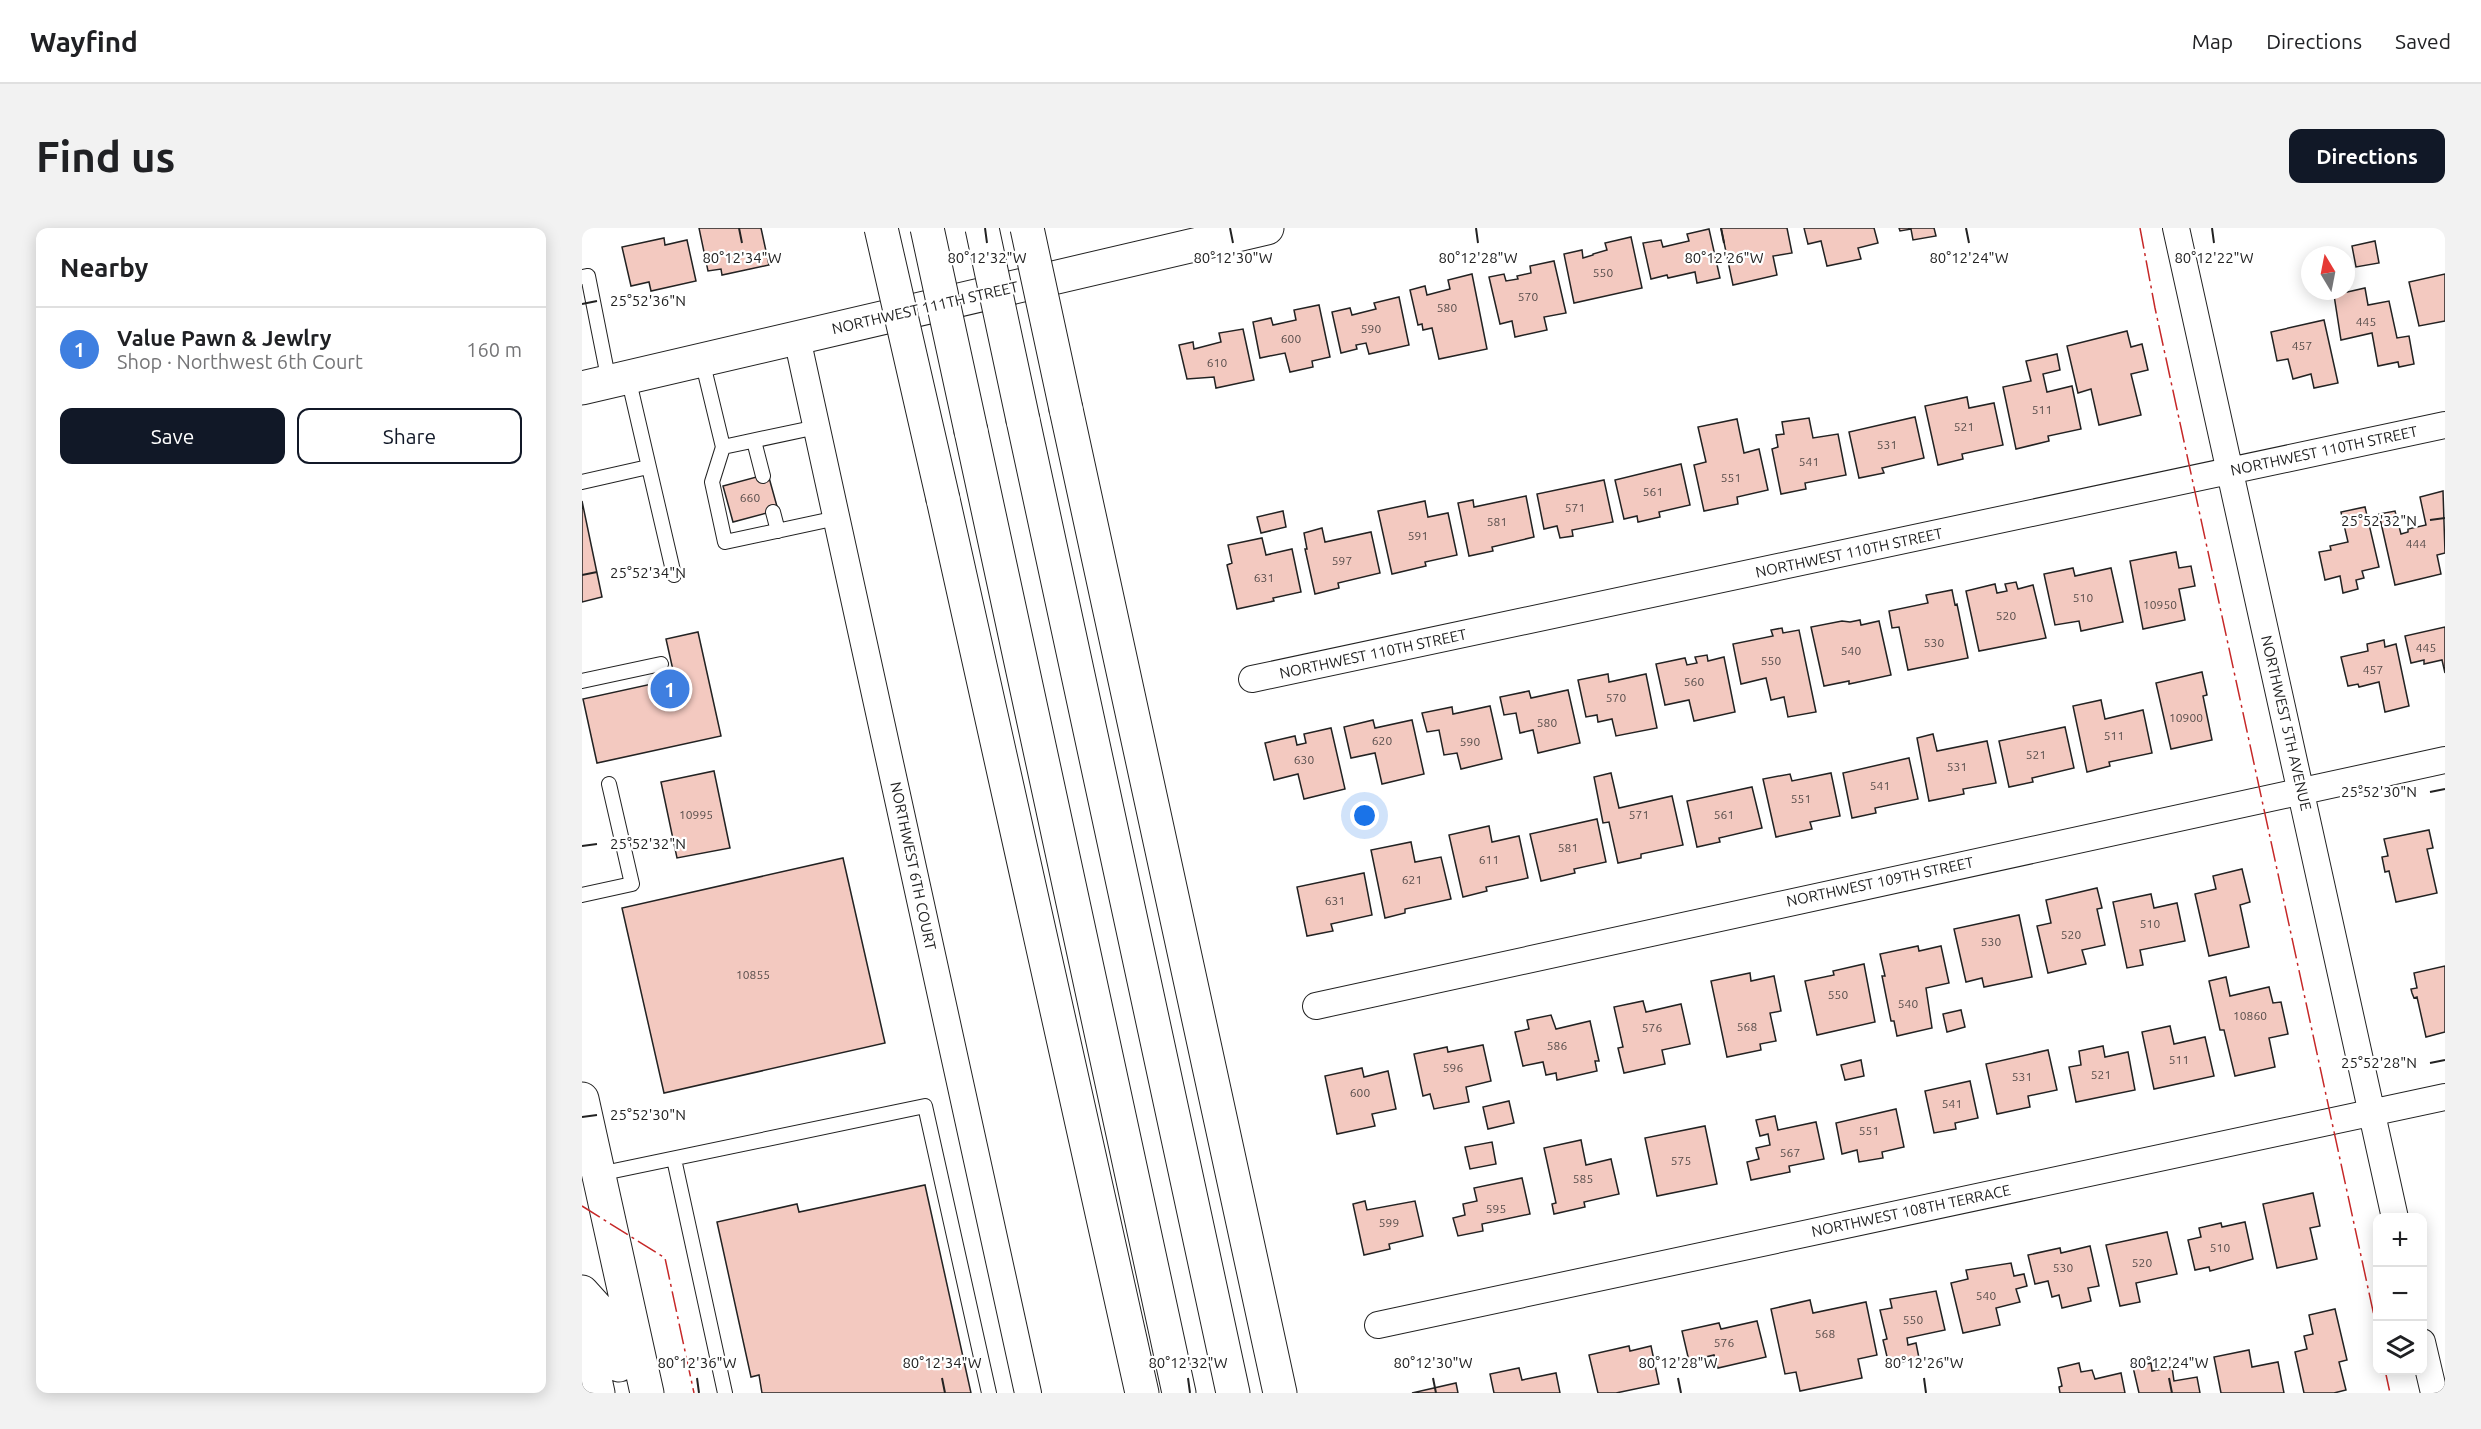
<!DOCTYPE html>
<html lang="en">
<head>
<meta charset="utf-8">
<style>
	:root { --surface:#fff; --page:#f2f2f2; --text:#202124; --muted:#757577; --line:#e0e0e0; --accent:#111827 }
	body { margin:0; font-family:Ubuntu,sans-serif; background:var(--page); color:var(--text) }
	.controls { position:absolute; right:18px; bottom:18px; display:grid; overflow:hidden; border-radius:12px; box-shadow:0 3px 15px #0003 }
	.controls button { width:54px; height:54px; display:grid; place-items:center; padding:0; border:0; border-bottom:2px solid var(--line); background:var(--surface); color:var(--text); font:30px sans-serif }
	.compass { position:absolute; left:1719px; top:18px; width:54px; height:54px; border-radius:50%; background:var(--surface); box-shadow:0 3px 15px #0003; rotate:350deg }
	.you { position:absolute; left:783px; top:588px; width:21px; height:21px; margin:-15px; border:4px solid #fff; border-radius:50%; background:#1a73e8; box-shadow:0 0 0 9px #1a73e833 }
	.badge { display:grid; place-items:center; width:39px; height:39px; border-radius:50%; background:var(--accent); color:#fff; font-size:20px; font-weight:700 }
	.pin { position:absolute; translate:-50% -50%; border:3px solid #fff; box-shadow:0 2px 6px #0006 }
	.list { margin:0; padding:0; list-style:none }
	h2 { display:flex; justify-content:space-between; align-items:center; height:78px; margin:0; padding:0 24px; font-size:26px }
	h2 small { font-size:20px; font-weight:400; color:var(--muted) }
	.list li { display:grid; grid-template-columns:39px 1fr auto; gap:18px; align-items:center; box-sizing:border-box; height:84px; padding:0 24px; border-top:2px solid var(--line) }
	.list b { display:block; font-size:22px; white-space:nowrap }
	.list p { margin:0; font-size:20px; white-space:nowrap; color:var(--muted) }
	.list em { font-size:20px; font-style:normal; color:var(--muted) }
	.actions { display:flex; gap:12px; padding:18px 24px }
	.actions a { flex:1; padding:14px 0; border:2px solid var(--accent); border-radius:12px; text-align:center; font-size:21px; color:var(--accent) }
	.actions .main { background:var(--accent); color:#fff }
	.icon { flex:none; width:33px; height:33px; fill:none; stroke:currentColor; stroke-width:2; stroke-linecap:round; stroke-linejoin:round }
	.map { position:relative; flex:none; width:1863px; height:1165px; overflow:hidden; border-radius:12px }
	header { display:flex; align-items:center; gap:36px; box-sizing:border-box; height:84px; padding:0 30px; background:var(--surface); border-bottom:2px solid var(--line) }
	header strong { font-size:28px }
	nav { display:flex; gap:33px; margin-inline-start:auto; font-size:21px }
	.intro { display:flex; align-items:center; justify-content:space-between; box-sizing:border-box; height:144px; padding:0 36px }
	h1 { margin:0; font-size:42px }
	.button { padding:15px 27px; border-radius:12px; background:var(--accent); color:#fff; font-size:21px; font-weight:700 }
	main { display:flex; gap:36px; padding:0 36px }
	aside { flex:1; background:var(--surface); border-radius:12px; box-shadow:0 3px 15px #0003 }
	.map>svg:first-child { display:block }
</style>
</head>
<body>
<header>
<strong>Wayfind</strong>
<nav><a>Map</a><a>Directions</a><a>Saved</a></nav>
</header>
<div class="intro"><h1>Find us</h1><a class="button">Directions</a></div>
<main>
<aside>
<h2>Nearby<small></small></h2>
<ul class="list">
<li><span class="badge" style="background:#3f7fe0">1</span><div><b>Value Pawn &amp; Jewlry</b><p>Shop · Northwest 6th Court</p></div><em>160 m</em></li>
</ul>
<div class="actions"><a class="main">Save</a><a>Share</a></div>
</aside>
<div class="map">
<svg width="1863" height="1165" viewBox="0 0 1863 1165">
	<rect width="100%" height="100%" fill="#fff"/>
	<!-- building -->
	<path fill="#f3c9c0" stroke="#222" stroke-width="1.5" d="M117,0H179L187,37L140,47L139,41L126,43Z
		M1139,0H1205L1210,25L1191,28L1195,47L1151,57Z
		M1222,0H1292L1296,15L1276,20L1279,31L1245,38L1239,13L1226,16Z
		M1317,0H1352L1354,8L1331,12L1329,1L1318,3Z
		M1127,1L1138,50L1115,55L1113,44L1086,50L1085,47L1069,51L1061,15L1079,12L1081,19L1107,13L1105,6Z
		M1049,9L1060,60L992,75L982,26L1000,22L1001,30L1011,27V26L1025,22L1023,15Z
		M82,10L83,17L105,12L114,53L69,63L67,54L49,58L40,19Z
		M1793,13L1797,35L1774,39L1770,18Z
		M972,33L984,85L962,89L965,102L933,109L930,93L918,96L907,49L922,46L924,53L936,51L935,48L949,45L948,38Z
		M890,46L905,121L857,131L850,100L841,102L840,96L836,97L828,62L843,58L845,67L868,61L866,52Z
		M1863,46V93L1837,98L1827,54Z
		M1783,60L1786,77L1807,73L1815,110L1827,108L1832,136L1817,139L1816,134L1796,138L1790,105L1759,112L1752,67Z
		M817,69L827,117L787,126L784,115L774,117L775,121L759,125L750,84L768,80L770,87L794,81L792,75Z
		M737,77L748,129L730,133L731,139L708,144L703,125L678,130L671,94L689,90L691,97L714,92L712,82Z
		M1742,92L1756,155L1732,160L1729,146L1711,151L1706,131L1695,133L1689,104Z
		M661,101L672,152L634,160L632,149L605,151L597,117L611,114L612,121L639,114L637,105Z
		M1545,103L1549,119L1560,116L1566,142L1549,146L1559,187L1517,197L1509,161L1496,165L1485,118Z
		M1475,126L1478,142L1461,146L1465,164L1490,158L1499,201L1466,208L1467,213L1434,221L1421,159L1449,153L1444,133Z
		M1385,169L1387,180L1412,175L1421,217L1380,226L1381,231L1356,237L1343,178Z
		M1333,189L1342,230L1300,240L1302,245L1277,250L1267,204Z
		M1227,190L1231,210L1256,206L1264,247L1223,255L1224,261L1199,266L1190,221L1196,219L1194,207L1202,206L1200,194Z
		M1155,191L1162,225L1177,221L1186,262L1155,269L1156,276L1122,283L1112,237L1124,234L1116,199Z
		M1099,236L1108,277L1077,284L1078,289L1056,294L1055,288L1042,291L1033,252Z
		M186,246L196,282L151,294L141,258Z
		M1022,252L1031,294L990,302L991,308L978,310L975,298L962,301L955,266Z
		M1861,263L1863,325L1855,327L1859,346L1813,357L1797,286L1813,283L1819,306L1826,304V301L1844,297L1838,269Z
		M944,268L952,309L910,319L911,323L887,328L876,275L891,272L892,279Z
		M0,273L20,369L0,374Z
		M843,273L846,289L866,285L875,327L843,334L844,338L810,346L796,283Z
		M1783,279L1797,339L1780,343L1782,350L1774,352L1776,361L1761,365L1758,348L1743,352L1737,324L1749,322L1748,318L1766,314L1759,284Z
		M701,283L704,299L679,305L675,289Z
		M740,300L743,314L789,304L798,345L756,355L757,360L733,366L723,321H725L722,305Z
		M680,310L684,327L710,321L719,364L691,370L692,373L655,381L645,337L650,335L646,317Z
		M1594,324L1597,340L1609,338L1613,358L1597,361L1603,392L1561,401L1548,333Z
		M1491,340L1493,348L1529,340L1541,394L1499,403L1497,393L1473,397L1462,346Z
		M1434,354L1436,361L1451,357L1464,410L1397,423L1384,363L1413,356L1415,365L1425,363L1423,356Z
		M1370,362L1373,377L1375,376L1386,430L1326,442L1317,399L1310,400L1307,383L1346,375L1344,367Z
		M1278,392L1279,397L1297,393L1309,447L1267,456V453L1242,458L1229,399L1260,393L1268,394Z
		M1863,399V445L1860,432L1842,436V432L1829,435L1823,408Z
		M1200,400L1201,405L1217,402L1234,484L1206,489L1202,469L1189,472L1184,450L1159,456L1151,416L1191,408L1189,402Z
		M116,404L139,508L15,535L1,471L93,451L84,411Z
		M1802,412L1803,419L1814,416L1827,478L1803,484L1797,454L1777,459L1776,456L1766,458L1759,429L1786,423L1785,416Z
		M1125,427L1126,433L1142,429L1153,484L1112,493L1107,472L1083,477L1074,436L1103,430L1105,437L1115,435L1113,429Z
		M1620,444L1625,467L1621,468L1630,512L1589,521L1574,455Z
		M1026,446L1027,454L1064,446L1075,500L1034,508L1030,491L1016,494L1015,487L1004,489L996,452Z
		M986,462L998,515L956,525L951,502L938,505L934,485L922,487L918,469L947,463L949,470Z
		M1519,472L1523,491L1561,482L1570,525L1527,534L1528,538L1505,544L1491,478Z
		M908,478L920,531L879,541L875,525L862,527L857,502L845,504L840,485L870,479L871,486Z
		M791,492L793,500L830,492L842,546L800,556L793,525L769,530L762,499Z
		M1483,499L1492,540L1450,550L1451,554L1427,559L1417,513Z
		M749,500L763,561L722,571L716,546L692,552L683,515L713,508L715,517L724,515L722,506Z
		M1351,506L1355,523L1405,513L1414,555L1381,561L1382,566L1347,573L1335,510Z
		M1327,530L1336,571L1293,580L1294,585L1270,590L1261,545Z
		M132,543L148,620L95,630L79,554Z
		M1029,545L1037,580L1090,568L1101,617L1059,626V630L1036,635L1027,594L1021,595L1012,549Z
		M1249,545L1258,588L1228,594L1230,601L1194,609L1181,551L1208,546L1210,553Z
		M1170,559L1180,600L1137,610L1138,614L1115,619L1105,573Z
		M1015,591L1024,634L992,641L993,645L959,653L948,606Z
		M907,598L910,614L937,608L946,650L904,659L905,663L881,669L867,607Z
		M1847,602L1851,620L1845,621L1855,665L1814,674L1807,643L1803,644L1800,629L1806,628L1802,611Z
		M829,614L833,634L859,629L869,671L823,681V685L803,690L789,622Z
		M261,630L303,815L82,865L40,680Z
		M1660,641L1668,674L1658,677L1667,719L1627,728L1613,666L1634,661L1631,648Z
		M782,645L790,687L749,696L751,703L725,708L715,659Z
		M1515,660L1520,680L1515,681L1523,717L1500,722L1504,736L1466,745L1455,698L1469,695L1464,672Z
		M1569,666L1572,680L1595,675L1603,713L1558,722L1561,737L1545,740L1531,674Z
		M1437,687L1450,749L1402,759L1400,750L1384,754L1372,701Z
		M1336,718L1337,723L1359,718L1367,755L1344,760L1350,800L1315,808L1312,793H1309L1300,748H1303L1298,726Z
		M1282,736L1293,794L1235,807L1223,753L1252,747L1251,743Z
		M1863,738V804L1844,809L1835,769L1832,770L1830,765L1829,761L1835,760L1832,745Z
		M1168,745L1169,753L1192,748L1199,783L1188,785L1194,813L1178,816L1179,822L1145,829L1129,753Z
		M1644,749L1648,768L1687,759L1691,775L1699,774L1706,806L1687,810L1693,839L1653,848L1642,802H1638L1627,753Z
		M1061,773L1064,784L1099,776L1108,816L1080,822L1083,836L1042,845L1036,820L1041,819L1032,779Z
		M1379,782L1383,799L1365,804L1361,786Z
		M969,787L974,801L1008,793L1017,833H1013L1015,843L975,852L974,845L964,847L961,834L941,838L933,804L947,801L945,792Z
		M1588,798L1592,816L1623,809L1632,848L1572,861L1560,804Z
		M901,817L909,853L884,859L887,874L852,881L848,866L841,868L832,826L865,819L866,824Z
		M1521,818L1523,829L1546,824L1553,862L1494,874L1487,839L1499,837L1497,823Z
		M1466,822L1475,862L1446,868L1448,879L1415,886L1404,836Z
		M1279,832L1282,848L1263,852L1259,837Z
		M780,840L782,849L806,843L814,881L790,886L793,898L755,906L743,848Z
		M1388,853L1396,890L1373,895L1374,901L1352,905L1343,863Z
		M927,873L932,895L906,901L901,879Z
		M1314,881L1322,919L1300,924L1301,930L1277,934L1275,922L1260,926L1254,895Z
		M1193,888L1196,902L1234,894L1242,931L1207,938L1208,944L1169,952L1165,934L1177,931L1174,920L1188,917L1186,906L1178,908L1174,892Z
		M1123,898L1135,956L1075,968L1063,910Z
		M999,912L1004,937L1029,931L1037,966L1002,974L1003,979L972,986L970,976L974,975L962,920Z
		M910,914L914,936L888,941L883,919Z
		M940,950L948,986L900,996L901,1003L876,1008L871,990L883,987L881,976L895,973L892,960Z
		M343,957L389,1165H180L177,1147L169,1149L135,994L215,976L217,984Z
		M1731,965L1738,998L1728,1000L1735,1031L1695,1040L1681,976Z
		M783,973L785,982L833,973L841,1008L807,1016L808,1021L782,1027L771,976Z
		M1663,994L1671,1031L1628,1043L1627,1039L1613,1042L1606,1012L1619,1009L1617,1000L1639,995L1640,999Z
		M1585,1004L1595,1046L1554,1055L1558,1074L1538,1078L1524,1017Z
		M1508,1018L1517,1058L1506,1060L1509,1073L1480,1080L1477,1067L1470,1069L1466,1053L1453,1056L1446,1027L1478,1020L1479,1025Z
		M1429,1035L1432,1048L1442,1046L1445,1058L1434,1061L1438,1074L1414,1080L1418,1097L1381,1105L1369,1055L1386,1051L1384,1042Z
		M1354,1063L1363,1102L1325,1110L1326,1117L1334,1115L1337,1130L1307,1137L1301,1112L1305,1111L1298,1082L1310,1080L1308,1071Z
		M1228,1072L1231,1085L1284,1074L1295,1127L1276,1131L1280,1150L1218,1163L1214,1144L1203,1146L1189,1081Z
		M1753,1081L1765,1132L1757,1134L1764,1162L1752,1165H1722L1713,1124L1725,1121L1722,1108L1731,1106L1727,1087Z
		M1175,1093L1184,1129L1136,1140L1132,1127L1107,1133L1100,1103L1137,1095L1139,1101Z
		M1047,1118L1048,1123L1069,1118L1077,1156L1034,1165H1016L1007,1127Z
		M1667,1122L1670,1139L1696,1134L1702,1165H1639L1632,1129Z
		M1497,1135L1499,1144L1510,1142L1513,1151L1539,1145L1543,1165H1478L1477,1159L1480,1158L1476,1140Z
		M1569,1135L1570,1143L1590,1139L1592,1153L1615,1149L1618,1165H1557L1551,1139Z
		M937,1140L940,1152L974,1145L978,1165H912L908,1146Z
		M874,1155L876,1165H830Z"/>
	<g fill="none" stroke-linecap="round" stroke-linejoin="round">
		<defs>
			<path id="lane" d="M0,49L6,48L27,154
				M120,132L141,219L130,254L143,314L255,290
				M46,149L92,347
				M172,213L181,248
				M141,219L235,199
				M0,254L66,239
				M191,284L196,303
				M0,453L79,436
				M0,667L50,656L27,556
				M92,931L143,1165
				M17,946L343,878L407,1165"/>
			<path id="street" d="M1594,0L1813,990
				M215,110L446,1165
				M670,451L1863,197
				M734,778L1863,532
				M796,1097L1863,869
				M1840,1114L1852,1165"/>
			<path id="secondary" d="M0,160L685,0"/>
			<path id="primary" d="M0,871L65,1165
				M0,1064L28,1095L37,1137
				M0,1091L16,1165"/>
			<path id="highway" d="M484,181L698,1165
				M441,192L651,1165
				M389,203L597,1165
				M361,271L560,1165"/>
		</defs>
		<!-- lane casing -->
		<use href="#lane" stroke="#222" stroke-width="16"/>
		<!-- street casing -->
		<use href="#street" stroke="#222" stroke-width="28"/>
		<!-- secondary casing -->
		<use href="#secondary" stroke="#222" stroke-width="35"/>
		<!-- primary casing -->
		<use href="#primary" stroke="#222" stroke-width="35"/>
		<!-- highway casing -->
		<use href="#highway" stroke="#222" stroke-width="35"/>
		<!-- lane -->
		<use href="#lane" stroke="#fff" stroke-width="14"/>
		<!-- street -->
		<use href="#street" stroke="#fff" stroke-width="26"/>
		<!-- secondary -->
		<use href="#secondary" stroke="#fff" stroke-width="33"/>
		<!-- primary -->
		<use href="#primary" stroke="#fff" stroke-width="33"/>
		<!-- highway -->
		<use href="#highway" stroke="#fff" stroke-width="33"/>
		<defs>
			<path id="highway-bridge" d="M299,0L361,271
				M345,0L389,203
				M400,0L441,192
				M445,0L484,181"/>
		</defs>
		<!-- highway-bridge casing -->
		<use href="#highway-bridge" stroke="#222" stroke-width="35" stroke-linecap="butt"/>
		<!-- highway-bridge -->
		<use href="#highway-bridge" stroke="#fff" stroke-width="33"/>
		<!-- power -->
		<path stroke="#c62828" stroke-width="1.5" stroke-dasharray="21 4.5 3 4.5" stroke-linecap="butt" d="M1558,0L1573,80L1796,1106
			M0,978L83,1030L112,1165
			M1803,1142L1808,1165"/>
	</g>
	<!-- ticks -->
	<path fill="none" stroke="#222" stroke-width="2" d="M157,0L160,15M403,0L405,15M648,0L651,15M894,0L896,15M1139,0L1142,15M1384,0L1387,15M1630,0L1632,15M0,76L15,73M1848,292L1863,290M0,347L15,344M1848,564L1863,561M0,618L15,616M1848,835L1863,832M0,889L15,887M115,1150L117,1165M360,1150L363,1165M606,1150L608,1165M851,1150L854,1165M1096,1150L1099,1165M1342,1150L1344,1165M1587,1150L1590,1165"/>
	<g text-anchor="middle" stroke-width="4.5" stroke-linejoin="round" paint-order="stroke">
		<!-- number labels -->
		<g font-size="12" fill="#564c4a">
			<text x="1021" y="49">550</text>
			<text x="946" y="73">570</text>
			<text x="865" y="84">580</text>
			<text x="1784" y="98">445</text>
			<text x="789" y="105">590</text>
			<text x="709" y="115">600</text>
			<text x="1720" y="122">457</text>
			<text x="635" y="139">610</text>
			<text x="1460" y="186">511</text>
			<text x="1382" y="203">521</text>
			<text x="1305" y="221">531</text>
			<text x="1227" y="238">541</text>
			<text x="1149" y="254">551</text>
			<text x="1071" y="268">561</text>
			<text x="168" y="274">660</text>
			<text x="993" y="284">571</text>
			<text x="915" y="298">581</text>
			<text x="836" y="312">591</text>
			<text x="1834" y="320">444</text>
			<text x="760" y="337">597</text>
			<text x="682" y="354">631</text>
			<text x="1501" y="374">510</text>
			<text x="1578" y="381">10950</text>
			<text x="1424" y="392">520</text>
			<text x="1352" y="419">530</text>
			<text x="1844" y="424">445</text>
			<text x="1269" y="427">540</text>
			<text x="1189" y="437">550</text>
			<text x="1791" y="446">457</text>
			<text x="1112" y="458">560</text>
			<text x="1034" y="474">570</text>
			<text x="1604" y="494">10900</text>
			<text x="965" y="499">580</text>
			<text x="1532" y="512">511</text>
			<text x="800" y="517">620</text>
			<text x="888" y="518">590</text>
			<text x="1454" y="531">521</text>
			<text x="722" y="536">630</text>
			<text x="1375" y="543">531</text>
			<text x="1298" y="562">541</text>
			<text x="1219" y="575">551</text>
			<text x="114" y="591">10995</text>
			<text x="1057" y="591">571</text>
			<text x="1142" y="591">561</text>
			<text x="986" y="624">581</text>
			<text x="907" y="636">611</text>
			<text x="830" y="656">621</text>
			<text x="753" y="677">631</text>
			<text x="1568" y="700">510</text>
			<text x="1489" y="711">520</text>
			<text x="1409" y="718">530</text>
			<text x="171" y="751">10855</text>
			<text x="1256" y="771">550</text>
			<text x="1326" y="780">540</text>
			<text x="1668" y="792">10860</text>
			<text x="1165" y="803">568</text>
			<text x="1070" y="804">576</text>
			<text x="975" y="822">586</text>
			<text x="1597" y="836">511</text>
			<text x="871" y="844">596</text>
			<text x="1519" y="851">521</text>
			<text x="1440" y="853">531</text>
			<text x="778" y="869">600</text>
			<text x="1370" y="880">541</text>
			<text x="1287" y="907">551</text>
			<text x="1208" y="929">567</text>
			<text x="1099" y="937">575</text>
			<text x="1001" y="955">585</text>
			<text x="914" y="985">595</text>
			<text x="807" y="999">599</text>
			<text x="1638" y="1024">510</text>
			<text x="1560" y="1039">520</text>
			<text x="1481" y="1044">530</text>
			<text x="1404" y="1072">540</text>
			<text x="1331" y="1096">550</text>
			<text x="1243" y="1110">568</text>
			<text x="1142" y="1119">576</text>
		</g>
		<!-- street labels -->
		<g font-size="15" fill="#222" stroke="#fff">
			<text transform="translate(343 80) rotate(-13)" y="5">NORTHWEST 111TH STREET</text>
			<text transform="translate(1742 223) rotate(-12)" y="5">NORTHWEST 110TH STREET</text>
			<text transform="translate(1267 325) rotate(-12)" y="5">NORTHWEST 110TH STREET</text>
			<text transform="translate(791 426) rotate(-12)" y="5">NORTHWEST 110TH STREET</text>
			<text transform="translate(1704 495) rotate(77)" y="5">NORTHWEST 5TH AVENUE</text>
			<text transform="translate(331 638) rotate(78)" y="5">NORTHWEST 6TH COURT</text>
			<text transform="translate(1298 654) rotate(-12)" y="5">NORTHWEST 109TH STREET</text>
			<text transform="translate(1329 983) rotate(-12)" y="5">NORTHWEST 108TH TERRACE</text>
		</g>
	</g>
	<g font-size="15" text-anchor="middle" fill="#222" stroke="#fff" stroke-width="4.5" stroke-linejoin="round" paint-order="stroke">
		<text x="160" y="35">80°12'34"W</text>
		<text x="405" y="35">80°12'32"W</text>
		<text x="651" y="35">80°12'30"W</text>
		<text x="896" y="35">80°12'28"W</text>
		<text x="1142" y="35">80°12'26"W</text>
		<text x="1387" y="35">80°12'24"W</text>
		<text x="1632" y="35">80°12'22"W</text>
		<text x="66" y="78">25°52'36"N</text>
		<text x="1797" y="298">25°52'32"N</text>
		<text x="66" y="350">25°52'34"N</text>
		<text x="1797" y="569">25°52'30"N</text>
		<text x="66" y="621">25°52'32"N</text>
		<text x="1797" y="840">25°52'28"N</text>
		<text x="66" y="892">25°52'30"N</text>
		<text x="115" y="1140">80°12'36"W</text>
		<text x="360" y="1140">80°12'34"W</text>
		<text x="606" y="1140">80°12'32"W</text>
		<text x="851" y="1140">80°12'30"W</text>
		<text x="1096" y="1140">80°12'28"W</text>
		<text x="1342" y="1140">80°12'26"W</text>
		<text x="1587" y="1140">80°12'24"W</text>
	</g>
</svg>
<div class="controls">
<button>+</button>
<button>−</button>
<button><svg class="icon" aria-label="layers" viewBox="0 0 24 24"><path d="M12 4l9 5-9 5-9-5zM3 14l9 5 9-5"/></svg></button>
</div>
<svg class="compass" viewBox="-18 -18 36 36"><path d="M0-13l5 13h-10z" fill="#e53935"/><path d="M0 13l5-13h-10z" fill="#757577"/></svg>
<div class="you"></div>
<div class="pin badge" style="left:88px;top:461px;background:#3f7fe0">1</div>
</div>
</main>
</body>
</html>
